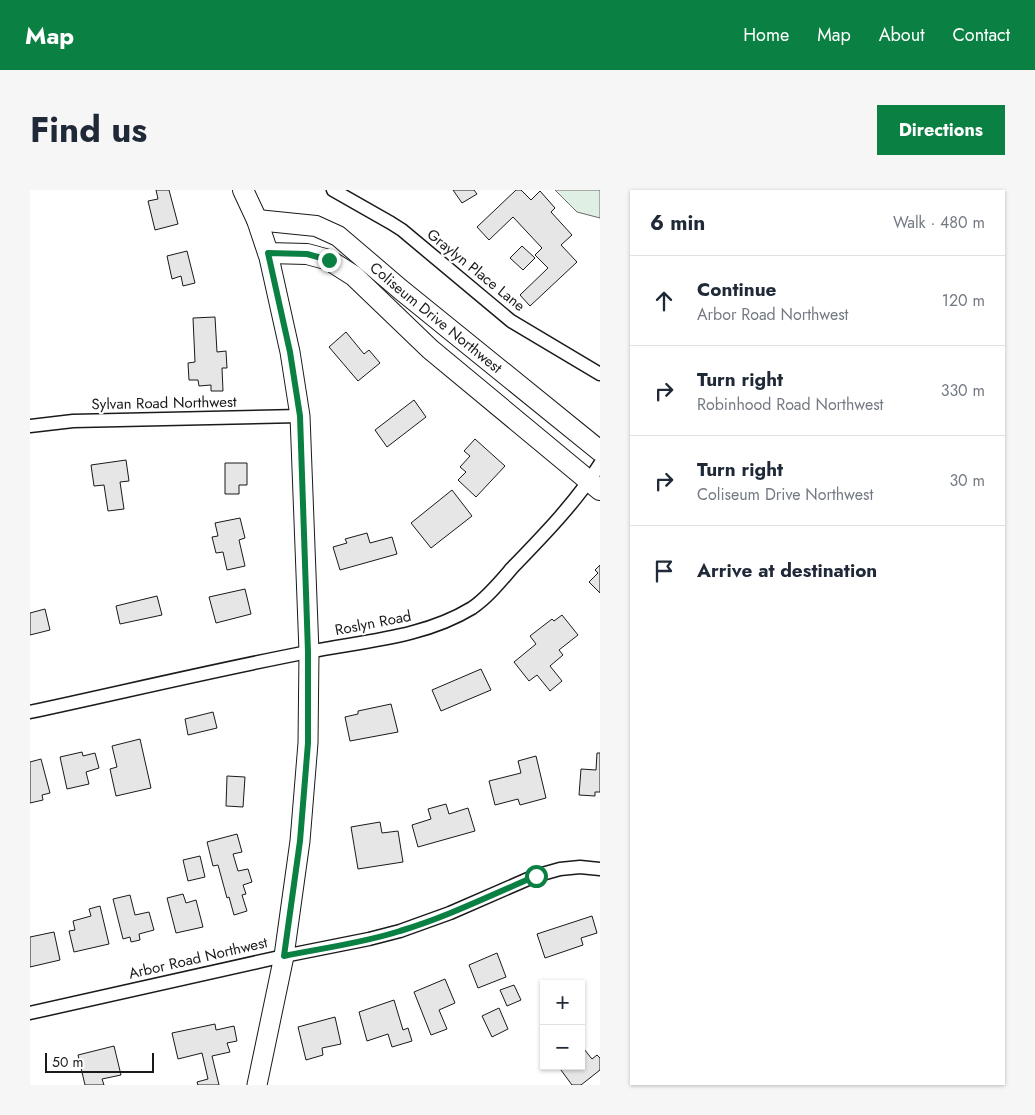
<!DOCTYPE html>
<html lang="en">
<head>
<meta charset="utf-8">
<style>
	:root { --surface:#fff; --page:#f6f6f7; --text:#1f2937; --muted:#747a83; --line:#e0e1e3; --accent:#0b8043 }
	body { margin:0; font-family:Jost,sans-serif; background:var(--page); color:var(--text) }
	.controls { position:absolute; right:15px; bottom:15px; display:grid; overflow:hidden; border-radius:0px; box-shadow:0 1px 4px #0004 }
	.controls button { width:45px; height:45px; display:grid; place-items:center; padding:0; border:0; border-bottom:1px solid var(--line); background:var(--surface); color:var(--text); font:25px sans-serif }
	.scale { position:absolute; left:15px; bottom:12px; width:109px; box-sizing:border-box; padding-left:5px; border:2px solid #1a1a1a; border-top:0; font-size:14px; line-height:18px; white-space:nowrap; color:#1a1a1a; -webkit-text-stroke:4px #fff; paint-order:stroke }
	.stop { position:absolute; width:15px; height:15px; margin:-11px; border:4px solid #0b8043; border-radius:50%; background:#fff }
	.stop.end { background:#0b8043; border-color:#fff; box-shadow:0 1px 5px #0008 }
	.list { margin:0; padding:0; list-style:none }
	h2 { display:flex; justify-content:space-between; align-items:center; height:65px; margin:0; padding:0 20px; font-size:21px }
	h2 small { font-size:16px; font-weight:400; color:var(--muted) }
	.list li { display:grid; grid-template-columns:32px 1fr auto; gap:15px; align-items:center; box-sizing:border-box; height:90px; padding:0 20px; border-top:1px solid var(--line) }
	.list b { display:block; font-size:19px; white-space:nowrap }
	.list p { margin:0; font-size:16px; white-space:nowrap; color:var(--muted) }
	.list em { font-size:16px; font-style:normal; color:var(--muted) }
	.icon { flex:none; width:28px; height:28px; fill:none; stroke:currentColor; stroke-width:2; stroke-linecap:round; stroke-linejoin:round }
	.map { position:relative; flex:none; width:570px; height:895px; overflow:hidden; border-radius:0px }
	header { display:flex; align-items:center; gap:30px; box-sizing:border-box; height:70px; padding:0 25px; background:var(--accent); color:#fff }
	header strong { font-size:24px }
	nav { display:flex; gap:28px; margin-inline-start:auto; font-size:18px }
	.intro { display:flex; align-items:center; justify-content:space-between; box-sizing:border-box; height:120px; padding:0 30px }
	h1 { margin:0; font-size:35px }
	.button { padding:12px 22px; border-radius:0px; background:var(--accent); color:#fff; font-size:18px; font-weight:700 }
	main { display:flex; gap:30px; padding:0 30px }
	aside { flex:1; background:var(--surface); border-radius:0px; box-shadow:0 1px 4px #0004 }
	.map>svg:first-child { display:block }
</style>
</head>
<body>
<header>
<strong>Map</strong>
<nav><a>Home</a><a>Map</a><a>About</a><a>Contact</a></nav>
</header>
<div class="intro"><h1>Find us</h1><a class="button">Directions</a></div>
<main>
<div class="map">
<svg width="570" height="895" viewBox="0 0 570 895">
	<rect width="100%" height="100%" fill="#fff"/>
	<!-- green -->
	<path fill="#e0efe3" stroke="#6a6a6a" d="M525,0H570V28L547,22Z"/>
	<!-- building -->
	<path fill="#e6e6e6" stroke="#1a1a1a" d="M126,0H139L148,34L125,40L118,11L128,9Z
		M423,0H444L447,4L432,13Z
		M486,0H491L501,10L510,1L525,18L521,22L542,45L531,55L547,72L500,116L490,105L518,78L505,65L512,58L483,27L459,50L447,37Z
		M492,56L505,68L493,80L480,68Z
		M157,61L165,93L153,96L151,86L142,89L137,66Z
		M185,127L187,162L196,161L197,178H192L193,201H181V195L169,196L168,190H159L158,173L165,172L163,128Z
		M316,142L334,164L339,160L350,173L328,191L299,157Z
		M384,210L396,227L357,257L345,240Z
		M445,249L475,276L446,307L428,290L436,282L430,277L440,266L434,261Z
		M96,270L99,291L90,292L94,319L78,321L74,295L64,296L61,275Z
		M195,273H217V295H209V304H195Z
		M422,300L442,326L401,358L381,333Z
		M210,328L215,348L209,350L215,376L197,380L193,362L186,363L182,347L188,346L185,333Z
		M337,343L340,353L362,347L367,364L310,380L303,357L317,353L315,349Z
		M570,375V403L559,392L568,383L565,380Z
		M215,399L221,424L186,433L179,407Z
		M127,406L132,425L90,434L86,416Z
		M15,419L20,440L0,445V423Z
		M532,425L548,445L529,460L533,465L520,476L532,491L520,501L507,485L499,491L484,472L506,454L500,446L522,429L524,431Z
		M451,479L461,500L411,521L402,500Z
		M361,514L368,542L320,551L315,527L328,524V521Z
		M183,522L187,538L158,545L155,529Z
		M110,549L121,598L86,606L80,579L87,577L82,556Z
		M52,562L53,566L65,563L69,578L56,582L59,594L37,599L30,567Z
		M567,563H570V602H565V606L549,605L551,579L566,580Z
		M506,566L516,608L490,615L488,609L465,615L459,591L491,583L488,571Z
		M11,569L20,603L12,605L13,610L0,613V572Z
		M197,586L215,587L213,617L196,616Z
		M416,614L419,624L438,618L445,641L388,657L382,635L401,629L398,619Z
		M350,632L352,643L368,641L373,672L328,679L321,637Z
		M207,644L212,662L203,664L208,681L218,679L222,692L213,695L216,704L212,705L217,721L204,725L199,707L197,708L188,675L183,676L177,652Z
		M170,666L175,687L158,691L153,670Z
		M153,704L156,713L166,710L173,737L146,743L137,708Z
		M100,705L105,725L119,722L124,740L109,744L110,750L101,752L100,747L93,749L83,709Z
		M70,716L79,754L44,762L39,741L45,740L43,731L61,726L59,719Z
		M562,726L567,743L551,748L553,755L515,768L507,744Z
		M24,742L30,770L0,777V747Z
		M467,763L476,787L448,798L439,775Z
		M415,789L425,813L409,820L417,839L401,845L384,802Z
		M484,795L491,810L477,816L470,800Z
		M364,810L373,840L378,838L382,851L362,857L358,844L337,851L329,822Z
		M469,818L478,839L462,847L452,826Z
		M305,827L311,854L292,858L293,865L276,870L268,837Z
		M185,834L186,840L204,836L207,851L197,853L200,862L182,866L189,895H168L167,892L178,889L172,863L148,869L142,843Z
		M84,856L91,885L72,889L74,895H55L48,865Z
		M554,859L562,869L567,865L570,868V880L551,895H542L528,876H551V862Z"/>
	<g fill="none" stroke-linecap="round" stroke-linejoin="round">
		<defs>
			<path id="street" d="M303,0L361,33L372,40L481,131L570,184
				M0,236L43,231L270,226
				M0,522C93,502 185,480 278,462C333,451 393,448 442,418C457,408 470,392 482,378C512,347 548,310 570,274
				M0,823L254,766L339,749L370,741L420,723L505,686L530,679L550,677L570,679"/>
			<path id="secondary" d="M227,895L254,766L270,651L278,553L279,462L270,226L260,162L238,63"/>
			<g id="primary">
				<path d="M213,0L227,30L238,63L277,64L299,70L324,86L400,159L570,300"/>
				<path id="s1" d="M227,30L286,36L308,46L370,99L570,261"/>
			</g>
		</defs>
		<!-- street casing -->
		<use href="#street" stroke="#1a1a1a" stroke-width="15"/>
		<!-- secondary casing -->
		<use href="#secondary" stroke="#1a1a1a" stroke-width="21"/>
		<!-- primary casing -->
		<use href="#primary" stroke="#1a1a1a" stroke-width="22"/>
		<!-- street -->
		<use href="#street" stroke="#fff" stroke-width="12"/>
		<!-- secondary -->
		<use href="#secondary" stroke="#fff" stroke-width="19"/>
		<!-- primary -->
		<use href="#primary" stroke="#fff" stroke-width="20"/>
	</g>
	<g fill="none" stroke-linecap="round" stroke-linejoin="round">
		<!-- route -->
		<path stroke="#0b8043" stroke-width="6" d="M299,70L277,64L238,63L260,162L270,226L278,462V553L270,651L254,766C293,758 333,753 370,741C417,727 461,705 506,686"/>
	</g>
	<g text-anchor="middle" stroke-width="4" stroke-linejoin="round" paint-order="stroke">
		<!-- street labels -->
		<g font-size="15" fill="#1a1a1a" stroke="#fff">
			<text transform="translate(446 80) rotate(39)" y="5">Graylyn Place Lane</text>
			<text dy="5" stroke="none"><textPath href="#s1" startOffset="211">Coliseum Drive Northwest</textPath></text>
			<text transform="translate(134 213) rotate(-1)" y="5">Sylvan Road Northwest</text>
			<text transform="translate(343 433) rotate(-11)" y="5">Roslyn Road</text>
			<text transform="translate(168 768) rotate(-13)" y="5">Arbor Road Northwest</text>
		</g>
	</g>
</svg>
<div class="controls">
<button>+</button>
<button>−</button>
</div>
<div class="scale">50 m</div>
<div class="stop" style="left:506px;top:686px"></div>
<div class="stop end" style="left:299px;top:70px"></div>
</div>
<aside>
<h2>6 min<small>Walk · 480 m</small></h2>
<ul class="list">
<li><svg class="icon" aria-label="ahead" viewBox="0 0 24 24"><path d="M12 20V5M6 11l6-6 6 6"/></svg><div><b>Continue</b><p>Arbor Road Northwest</p></div><em>120 m</em></li>
<li><svg class="icon" aria-label="right" viewBox="0 0 24 24"><path d="M7 20v-9h11M14 6l5 5-5 5"/></svg><div><b>Turn right</b><p>Robinhood Road Northwest</p></div><em>330 m</em></li>
<li><svg class="icon" aria-label="right" viewBox="0 0 24 24"><path d="M7 20v-9h11M14 6l5 5-5 5"/></svg><div><b>Turn right</b><p>Coliseum Drive Northwest</p></div><em>30 m</em></li>
<li><svg class="icon" aria-label="arrive" viewBox="0 0 24 24"><path d="M6 21V4h12l-3 4 3 4H6"/></svg><div><b>Arrive at destination</b></div></li>
</ul>
</aside>
</main>
</body>
</html>
